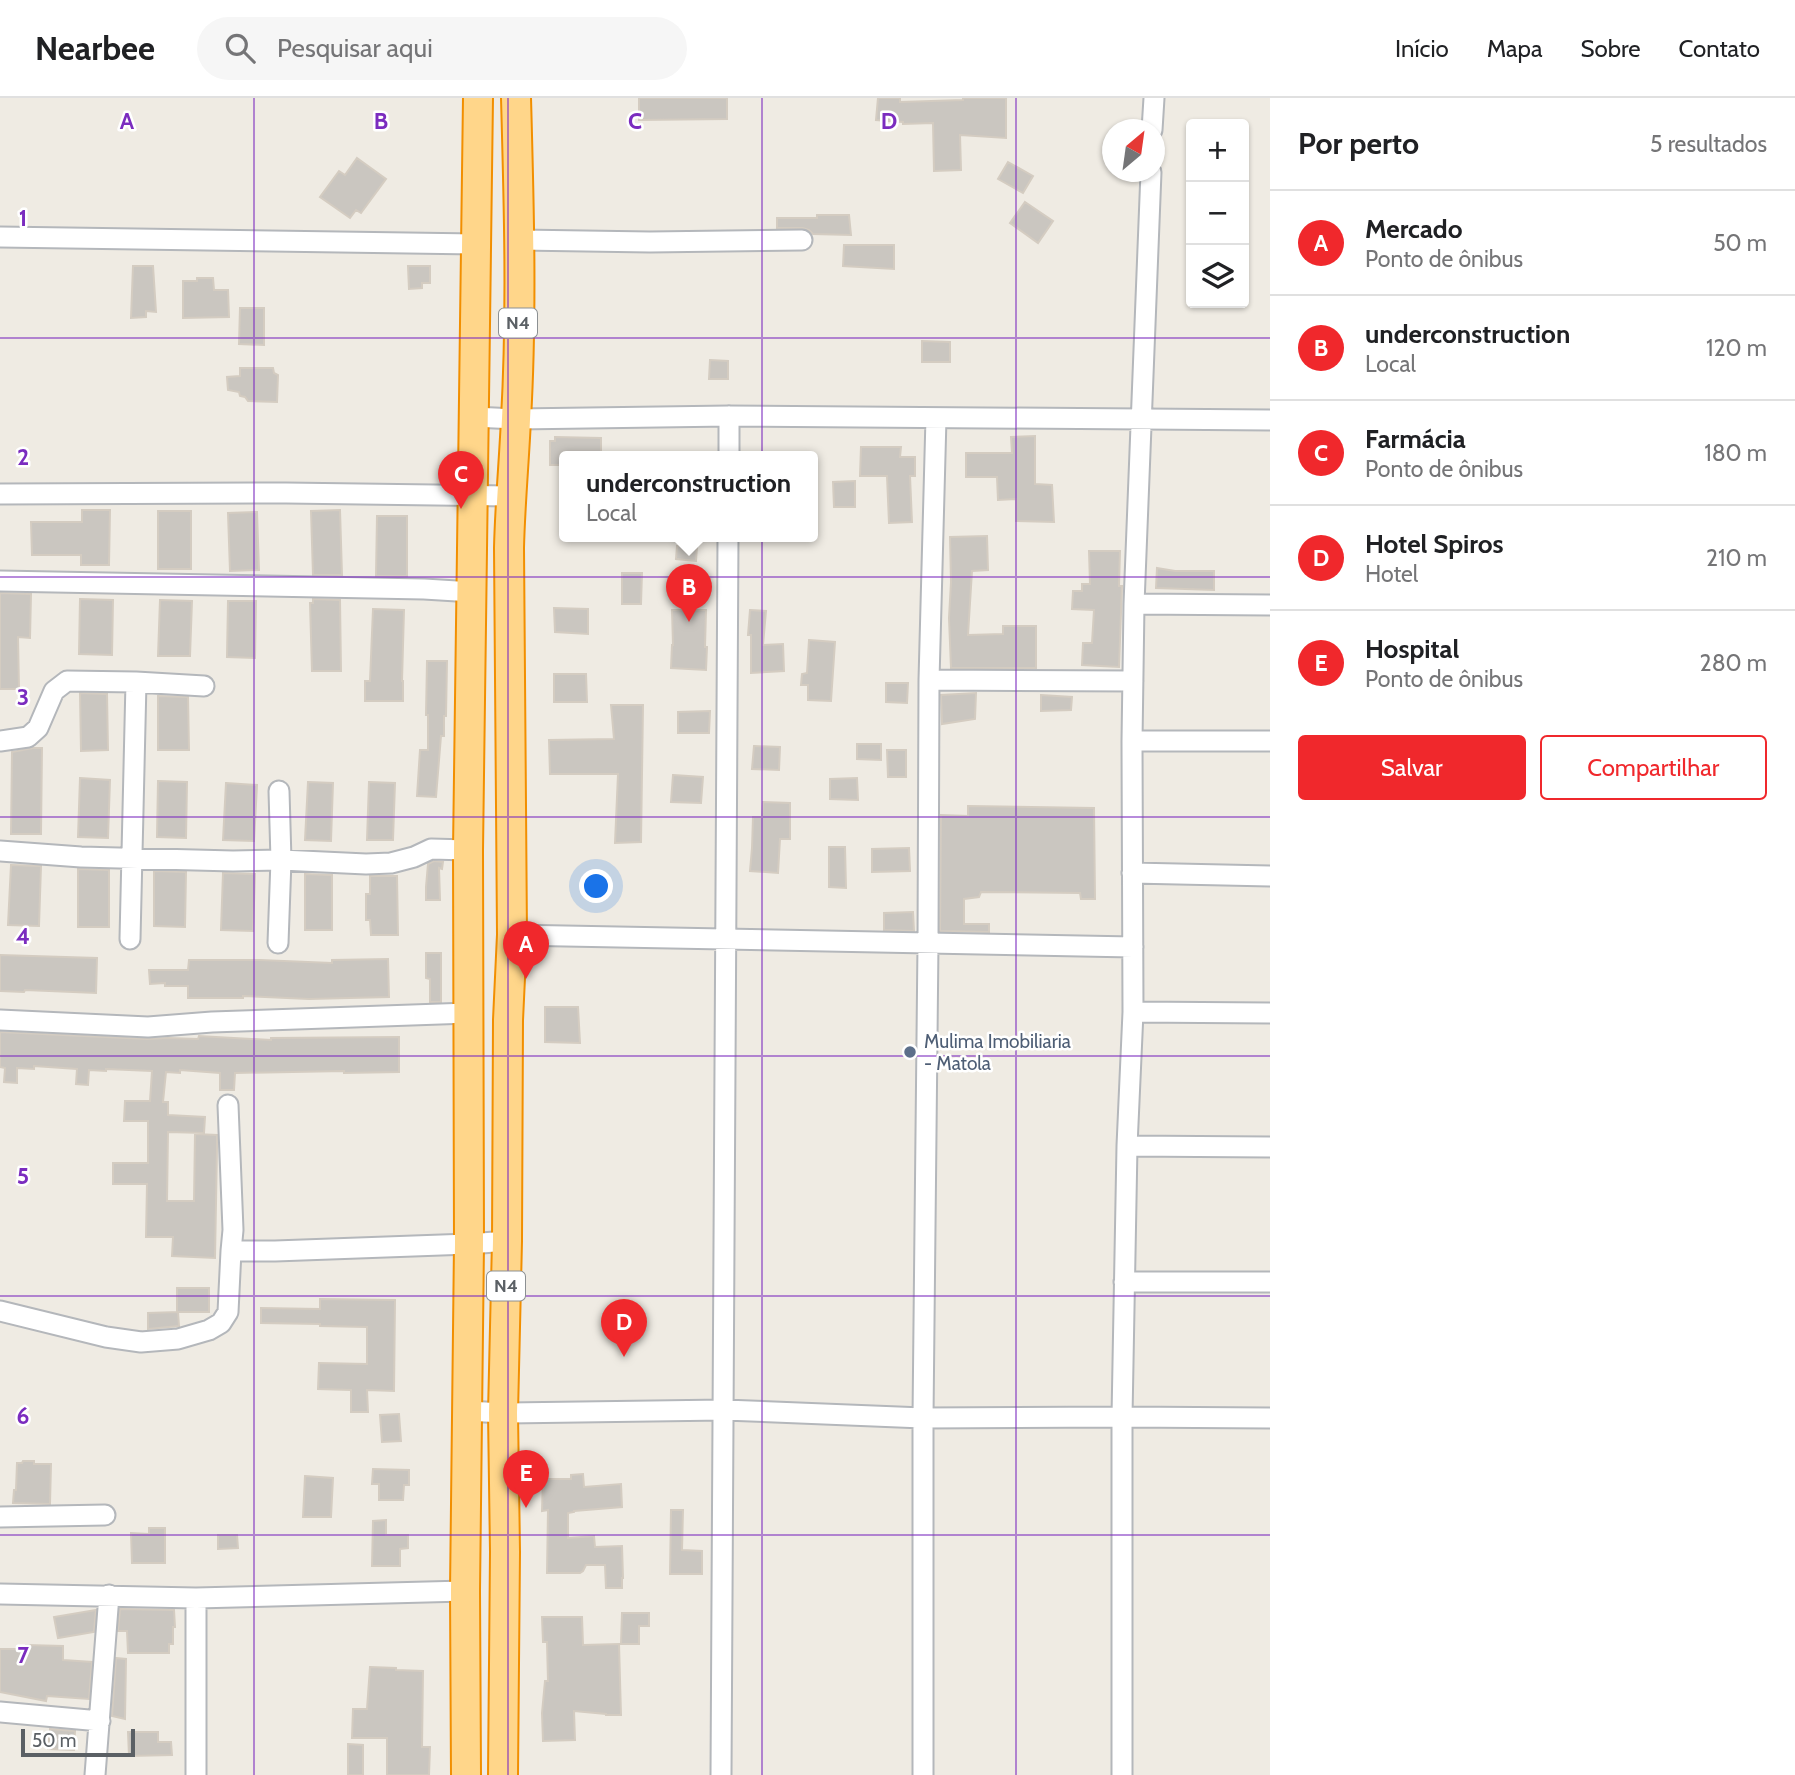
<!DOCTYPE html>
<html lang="pt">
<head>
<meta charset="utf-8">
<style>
	:root { --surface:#fff; --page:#f6f6f6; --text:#202124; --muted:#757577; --line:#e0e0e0; --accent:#f0282c }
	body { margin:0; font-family:Cabin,sans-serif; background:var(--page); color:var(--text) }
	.controls { position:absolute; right:21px; top:21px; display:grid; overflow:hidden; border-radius:7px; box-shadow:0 2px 5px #0004 }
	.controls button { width:63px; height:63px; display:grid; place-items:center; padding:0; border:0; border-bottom:2px solid var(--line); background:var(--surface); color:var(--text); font:35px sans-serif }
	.compass { position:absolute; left:1102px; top:21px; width:63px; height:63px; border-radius:50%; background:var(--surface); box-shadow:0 2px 5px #0004; rotate:29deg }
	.scale { position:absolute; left:21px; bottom:18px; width:114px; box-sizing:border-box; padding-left:7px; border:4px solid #5b6065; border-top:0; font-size:19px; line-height:24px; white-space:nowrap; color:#5b6065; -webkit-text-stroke:5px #fff; paint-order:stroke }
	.you { position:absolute; left:597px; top:789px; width:24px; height:24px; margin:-18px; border:5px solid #fff; border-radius:50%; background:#1a73e8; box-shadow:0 0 0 10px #1a73e833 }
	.badge { display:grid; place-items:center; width:46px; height:46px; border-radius:50%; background:var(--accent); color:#fff; font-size:23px; font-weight:700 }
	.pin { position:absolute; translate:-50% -58px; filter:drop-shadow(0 2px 4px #0008) }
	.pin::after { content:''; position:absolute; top:37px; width:24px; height:21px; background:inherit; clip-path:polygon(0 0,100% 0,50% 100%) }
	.popup { position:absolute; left:559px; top:353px; width:259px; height:91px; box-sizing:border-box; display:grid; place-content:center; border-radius:7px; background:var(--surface); filter:drop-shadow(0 2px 5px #0005); font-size:23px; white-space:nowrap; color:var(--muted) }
	.popup b { font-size:26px; color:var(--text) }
	.popup::after { content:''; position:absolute; left:50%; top:100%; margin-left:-14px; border:14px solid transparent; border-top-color:var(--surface) }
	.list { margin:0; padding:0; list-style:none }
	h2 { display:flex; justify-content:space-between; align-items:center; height:91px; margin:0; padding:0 28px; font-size:30px }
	h2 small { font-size:23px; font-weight:400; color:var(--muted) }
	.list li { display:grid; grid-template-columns:46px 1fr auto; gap:21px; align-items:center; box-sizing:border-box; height:105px; padding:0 28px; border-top:2px solid var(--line) }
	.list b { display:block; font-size:26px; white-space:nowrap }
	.list p { margin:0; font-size:23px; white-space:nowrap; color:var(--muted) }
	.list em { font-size:23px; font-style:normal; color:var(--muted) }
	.actions { display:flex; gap:14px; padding:21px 28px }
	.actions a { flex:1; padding:16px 0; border:2px solid var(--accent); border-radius:7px; text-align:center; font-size:24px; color:var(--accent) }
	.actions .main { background:var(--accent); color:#fff }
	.icon { flex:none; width:38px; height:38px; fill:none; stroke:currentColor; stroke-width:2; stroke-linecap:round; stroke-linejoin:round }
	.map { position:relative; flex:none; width:1270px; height:1677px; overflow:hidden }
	header { display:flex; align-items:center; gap:42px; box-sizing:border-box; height:98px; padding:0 35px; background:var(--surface); border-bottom:2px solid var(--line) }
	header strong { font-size:33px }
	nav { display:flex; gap:38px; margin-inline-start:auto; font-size:24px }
	.search { width:490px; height:63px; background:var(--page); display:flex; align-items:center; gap:18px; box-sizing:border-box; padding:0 24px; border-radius:38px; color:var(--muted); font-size:26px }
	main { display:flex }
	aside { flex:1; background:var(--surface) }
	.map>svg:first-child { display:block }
</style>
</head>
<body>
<header>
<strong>Nearbee</strong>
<div class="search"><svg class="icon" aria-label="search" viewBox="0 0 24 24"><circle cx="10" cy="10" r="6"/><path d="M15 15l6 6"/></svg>Pesquisar aqui</div>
<nav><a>Início</a><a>Mapa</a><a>Sobre</a><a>Contato</a></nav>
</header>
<main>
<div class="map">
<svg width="1270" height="1677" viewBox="0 0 1270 1677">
	<rect width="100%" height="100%" fill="#efebe3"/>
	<!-- building -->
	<path fill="#cac6c0" stroke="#d4ccc1" stroke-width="2" d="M639,0H727V21L639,22Z
		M878,0H900V4L963,2V0H1006V40L960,37L961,72L934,73L933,25L903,26V24L876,22Z
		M357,60L386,81L361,115L356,112L350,120L320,99L339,73L345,77Z
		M1008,64L1033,78L1023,95L998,81Z
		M1025,104L1053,123L1038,145L1010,125Z
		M817,117H849L851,137L813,136L809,132L803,130H777V120H817Z
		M844,147H894V171L843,168Z
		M133,168H153L156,214L146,213V219L131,220Z
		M408,168H430V185H422V190L409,191Z
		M197,180H213L214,192H228L229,219L183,220V183H197Z
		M240,210H264V247L239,246Z
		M922,243L950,244V264H922Z
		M710,262L728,263V281H709Z
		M240,270H273L274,275L278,277L277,304L248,303L245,299L240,298L239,294L228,292L227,279L240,278Z
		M1035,338V386L1052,387L1054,424L1016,423V401L998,402L997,379H966V355H1012L1011,339Z
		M555,339L601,340V358H565V367H550V343H555Z
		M861,349H901L900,359H915V378H910L912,424L889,425L887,378H860Z
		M855,383V409H834L833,384Z
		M82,412H110L109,467H81V457H32L31,424H82Z
		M340,412L342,477H313L311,413Z
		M158,413H191V471H158Z
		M257,414L259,472L230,473L228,415Z
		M377,418H407V478H376Z
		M987,438L988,472L972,473L968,537L1003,536V528H1036V570H951L949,520L951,484L950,439Z
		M677,448L697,449L696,463L676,461Z
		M1089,453H1120L1119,488H1122L1119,569L1082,567L1083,545H1092L1094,512L1072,511L1073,493H1082V486H1090Z
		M1157,470L1175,473H1214V492L1156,490Z
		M622,475H642L641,506H622Z
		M0,495L31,496L30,540L18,539L19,591H0Z
		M80,501L113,502L112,557L79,556Z
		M313,501L340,502L341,573H312L310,505H313Z
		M160,502L192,503L190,558H158Z
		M228,503H256L255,560L227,559Z
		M554,510L588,511V536L555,534Z
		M373,511L404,512L402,583H403V603H365V583H370Z
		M672,512H706L705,549H707L706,572L671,570L672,547H673Z
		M750,512L766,513L763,547L783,546L784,573L751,575V537H748Z
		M809,542L835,544L831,603L808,602V587H801L802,576L807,575Z
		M427,563H447L446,618H444V638H441L436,699L417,698L420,652H428V617H426Z
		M554,576H586L587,604H554Z
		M886,585H908L907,605L886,604Z
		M80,595L107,596L108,652L81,653Z
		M976,595L975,621L942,626L941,597Z
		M1041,597L1072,599L1071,612L1041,613Z
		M158,598L188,599L189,652H158Z
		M611,607H643L641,744L615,745L618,676H550L549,642L614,641Z
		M710,613L709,635H678V614Z
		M857,646H881V662L857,661Z
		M754,648L780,649L779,672L752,671Z
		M33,650H42L41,736H11L12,654Z
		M887,652H906V679H888Z
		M673,677L703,679L701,705L671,704Z
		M80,680L110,682L108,740L78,739Z
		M857,680L858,702L830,701V681Z
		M158,683L187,684L186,740L157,739Z
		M308,684L333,685L331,743L305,742Z
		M369,684L395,685L393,742H367Z
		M226,685L257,687L254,743L223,742Z
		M763,704L790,705V741H780L778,775L750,773L752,750L753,719H762Z
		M968,708L1094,710L1095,801H1081L1080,795L981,794L979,799L964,801V826H989V834L940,833L941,717L968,718Z
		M829,749H845L846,790L829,789Z
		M909,750L910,773L872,774V751Z
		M434,763L443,764L442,771L439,770L440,802H426V789L428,766Z
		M11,767L41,768L39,828L8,827Z
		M78,771L109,772V829H78Z
		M154,773L186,774L185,829L154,828Z
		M223,775L255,776L253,833L221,832Z
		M305,776L332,777V832H305Z
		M370,778H397L398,837H371L370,822H366V796H370Z
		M913,814L914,833L884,832V815Z
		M426,855H441V904H430V881L426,880Z
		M0,857L97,860L96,895L25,892L24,894L0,893Z
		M388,861L389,899L309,901L243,898V900H188V888H165V885L150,886L149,872H188L189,862H260L332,865V862Z
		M545,909H578L580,945L545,944Z
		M0,934L147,941L168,940L198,941L199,938L271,942V940L399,939V974L344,975V973L235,975L234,992H220V975L180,972V975L166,974L163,1004H168V1017L205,1019L204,1035L168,1034L167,1103H194L195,1036L217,1037V1050L215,1160L172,1158L173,1139H146L147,1086H113V1065H148V1023H124L125,1003H150L152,973L106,971V973L89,972L88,987L76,986L77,971L34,968V971L17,970V985L4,984L5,970L0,969Z
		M177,1190H209V1214H177Z
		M320,1201L395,1202L394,1293L367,1292L368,1314H351V1292L318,1291L319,1265L367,1266V1229L320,1228V1226L261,1225V1210L320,1211Z
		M178,1214L179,1228L148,1231V1215Z
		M399,1316L401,1343L382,1344L380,1317Z
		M23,1363H34V1366H51L50,1406L13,1405L14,1392H16L17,1365H22Z
		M373,1371L409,1372V1387H404L403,1402H379V1386H372Z
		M583,1376L584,1389L621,1386L622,1409L574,1413V1414L568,1415V1440L594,1438L595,1449L622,1448L623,1480H622V1490H606L605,1467H586L583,1473L580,1475H547L548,1412L542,1413L543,1381H571V1377Z
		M305,1378L333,1380L331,1419H303Z
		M671,1412H683L682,1452L702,1453V1476H670Z
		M386,1422V1437H408V1450L400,1451V1468H372L373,1423Z
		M149,1430H165V1465H132L131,1435L149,1436Z
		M218,1437H237L238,1450L218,1451Z
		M120,1511L174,1512L175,1529H173V1546H169V1555H128L127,1533H118Z
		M96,1512L94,1534L58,1540L54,1519Z
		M622,1515H649V1528H639V1546H621Z
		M542,1519H582L583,1547L619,1546L621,1617H606V1616L574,1613L575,1642L543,1643L542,1615L545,1583H548L547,1544H543Z
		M26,1547L63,1548V1562L92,1564L89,1601L47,1598L46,1603L0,1594V1551H26Z
		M116,1560L126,1561L125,1621L112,1618Z
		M370,1569L396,1570V1572L423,1573L422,1649H430L429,1677H387V1640H352L353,1611H367Z
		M50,1631L75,1633L74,1652L48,1651Z
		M128,1634H158V1644H171L172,1657L129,1658Z
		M348,1646L363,1647V1677H348Z"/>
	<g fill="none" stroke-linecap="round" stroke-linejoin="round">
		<defs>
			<path id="minor" d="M1152,32L1154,0
				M0,139L476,146
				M520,142L650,144L802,142
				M474,319L517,321L729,318L1270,322
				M729,358V318
				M0,396L286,395L510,398
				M0,483L424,491L473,494
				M1134,506L1270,507
				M929,582L1133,583
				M136,584L204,588
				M0,643L28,639L38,630L54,593L67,583L136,584L130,841
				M1132,643H1270
				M0,753L81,759L233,763L281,762L366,766L391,765L414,759L431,751L468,752
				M1132,775L1270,778
				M512,837L1133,849
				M278,845L281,762L279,693
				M1133,914L1270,915
				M0,922L148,929L212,924L469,915
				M228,1007L233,1132L231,1153H275L469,1146L507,1143
				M1127,1048L1270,1049
				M1124,1184H1270
				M0,1213L106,1239L141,1244L178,1241L209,1232L221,1225L228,1214L231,1153
				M467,1313L503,1315L724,1312L923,1320L1122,1319L1270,1320
				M0,1419L105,1417
				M0,1496L196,1500L465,1493
				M196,1500V1677
				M0,1614L100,1623
				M95,1677L109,1497
				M721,1677L728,438
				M923,1677V1320L928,845L929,582L936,320
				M1122,1677V1319L1127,1048L1133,914L1132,643L1134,506L1151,74"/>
			<path id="highway" d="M466,1677L465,1493L469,1146L468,752L478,0
				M503,1677L505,1454L503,1315L507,1143L508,922L512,837L509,450C510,407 514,364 516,321C522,215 519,107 516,0"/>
		</defs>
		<!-- minor casing -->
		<use href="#minor" stroke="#b4b7bb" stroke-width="23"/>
		<!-- highway casing -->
		<use href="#highway" stroke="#f28f00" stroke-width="32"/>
		<!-- minor -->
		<use href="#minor" stroke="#fff" stroke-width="19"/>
		<!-- highway -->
		<use href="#highway" stroke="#ffd68a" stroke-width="28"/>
	</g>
	<!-- grid -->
	<path fill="none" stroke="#7b2cbf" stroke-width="2" stroke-opacity="0.55" d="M254,0V1677M508,0V1677M762,0V1677M1016,0V1677M0,240H1270M0,479H1270M0,719H1270M0,958H1270M0,1198H1270M0,1437H1270"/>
	<!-- markers -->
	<circle fill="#5c6f8a" stroke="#fff" stroke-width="2.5" cx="910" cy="954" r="7"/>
	<g text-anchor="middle" stroke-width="5" stroke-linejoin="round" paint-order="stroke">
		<!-- shield labels -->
		<g fill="#fff" stroke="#8c9093" stroke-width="2">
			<rect x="499" y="210.5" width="38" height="29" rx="5"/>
			<rect x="487" y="1173.5" width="38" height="29" rx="5"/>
		</g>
		<g font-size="18" font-weight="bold" fill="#5b6065">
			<text x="518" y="231">N4</text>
			<text x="506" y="1194">N4</text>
		</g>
		<!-- service labels -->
		<g font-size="19" fill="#4e5e75" stroke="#fff" text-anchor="start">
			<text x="924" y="950">Mulima Imobiliaria<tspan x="924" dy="22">- Matola</tspan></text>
		</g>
	</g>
	<g font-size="23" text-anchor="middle" font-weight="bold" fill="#7b2cbf" stroke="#fff" stroke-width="5" stroke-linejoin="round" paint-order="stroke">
		<text x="127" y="31">A</text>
		<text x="381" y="31">B</text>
		<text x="635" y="31">C</text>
		<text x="889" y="31">D</text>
		<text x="23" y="128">1</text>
		<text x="23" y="367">2</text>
		<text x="23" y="607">3</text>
		<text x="23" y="846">4</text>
		<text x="23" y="1086">5</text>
		<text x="23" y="1326">6</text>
		<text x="23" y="1565">7</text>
	</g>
</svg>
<div class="controls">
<button>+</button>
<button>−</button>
<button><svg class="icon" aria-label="layers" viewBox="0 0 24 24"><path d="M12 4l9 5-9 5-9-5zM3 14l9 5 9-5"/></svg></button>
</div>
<svg class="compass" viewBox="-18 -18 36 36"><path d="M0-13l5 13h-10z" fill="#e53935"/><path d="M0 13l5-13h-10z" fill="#757577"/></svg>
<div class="scale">50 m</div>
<div class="you"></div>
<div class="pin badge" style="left:526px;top:881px">A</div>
<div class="pin badge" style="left:689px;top:524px">B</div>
<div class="popup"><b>underconstruction</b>Local</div>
<div class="pin badge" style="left:461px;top:411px">C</div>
<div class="pin badge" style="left:624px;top:1259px">D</div>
<div class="pin badge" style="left:526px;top:1410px">E</div>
</div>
<aside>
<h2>Por perto<small>5 resultados</small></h2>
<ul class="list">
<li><span class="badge">A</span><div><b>Mercado</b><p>Ponto de ônibus</p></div><em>50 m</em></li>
<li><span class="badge">B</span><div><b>underconstruction</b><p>Local</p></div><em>120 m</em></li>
<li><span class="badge">C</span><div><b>Farmácia</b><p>Ponto de ônibus</p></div><em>180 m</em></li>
<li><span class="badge">D</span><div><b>Hotel Spiros</b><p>Hotel</p></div><em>210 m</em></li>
<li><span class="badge">E</span><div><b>Hospital</b><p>Ponto de ônibus</p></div><em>280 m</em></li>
</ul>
<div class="actions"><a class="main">Salvar</a><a>Compartilhar</a></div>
</aside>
</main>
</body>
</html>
